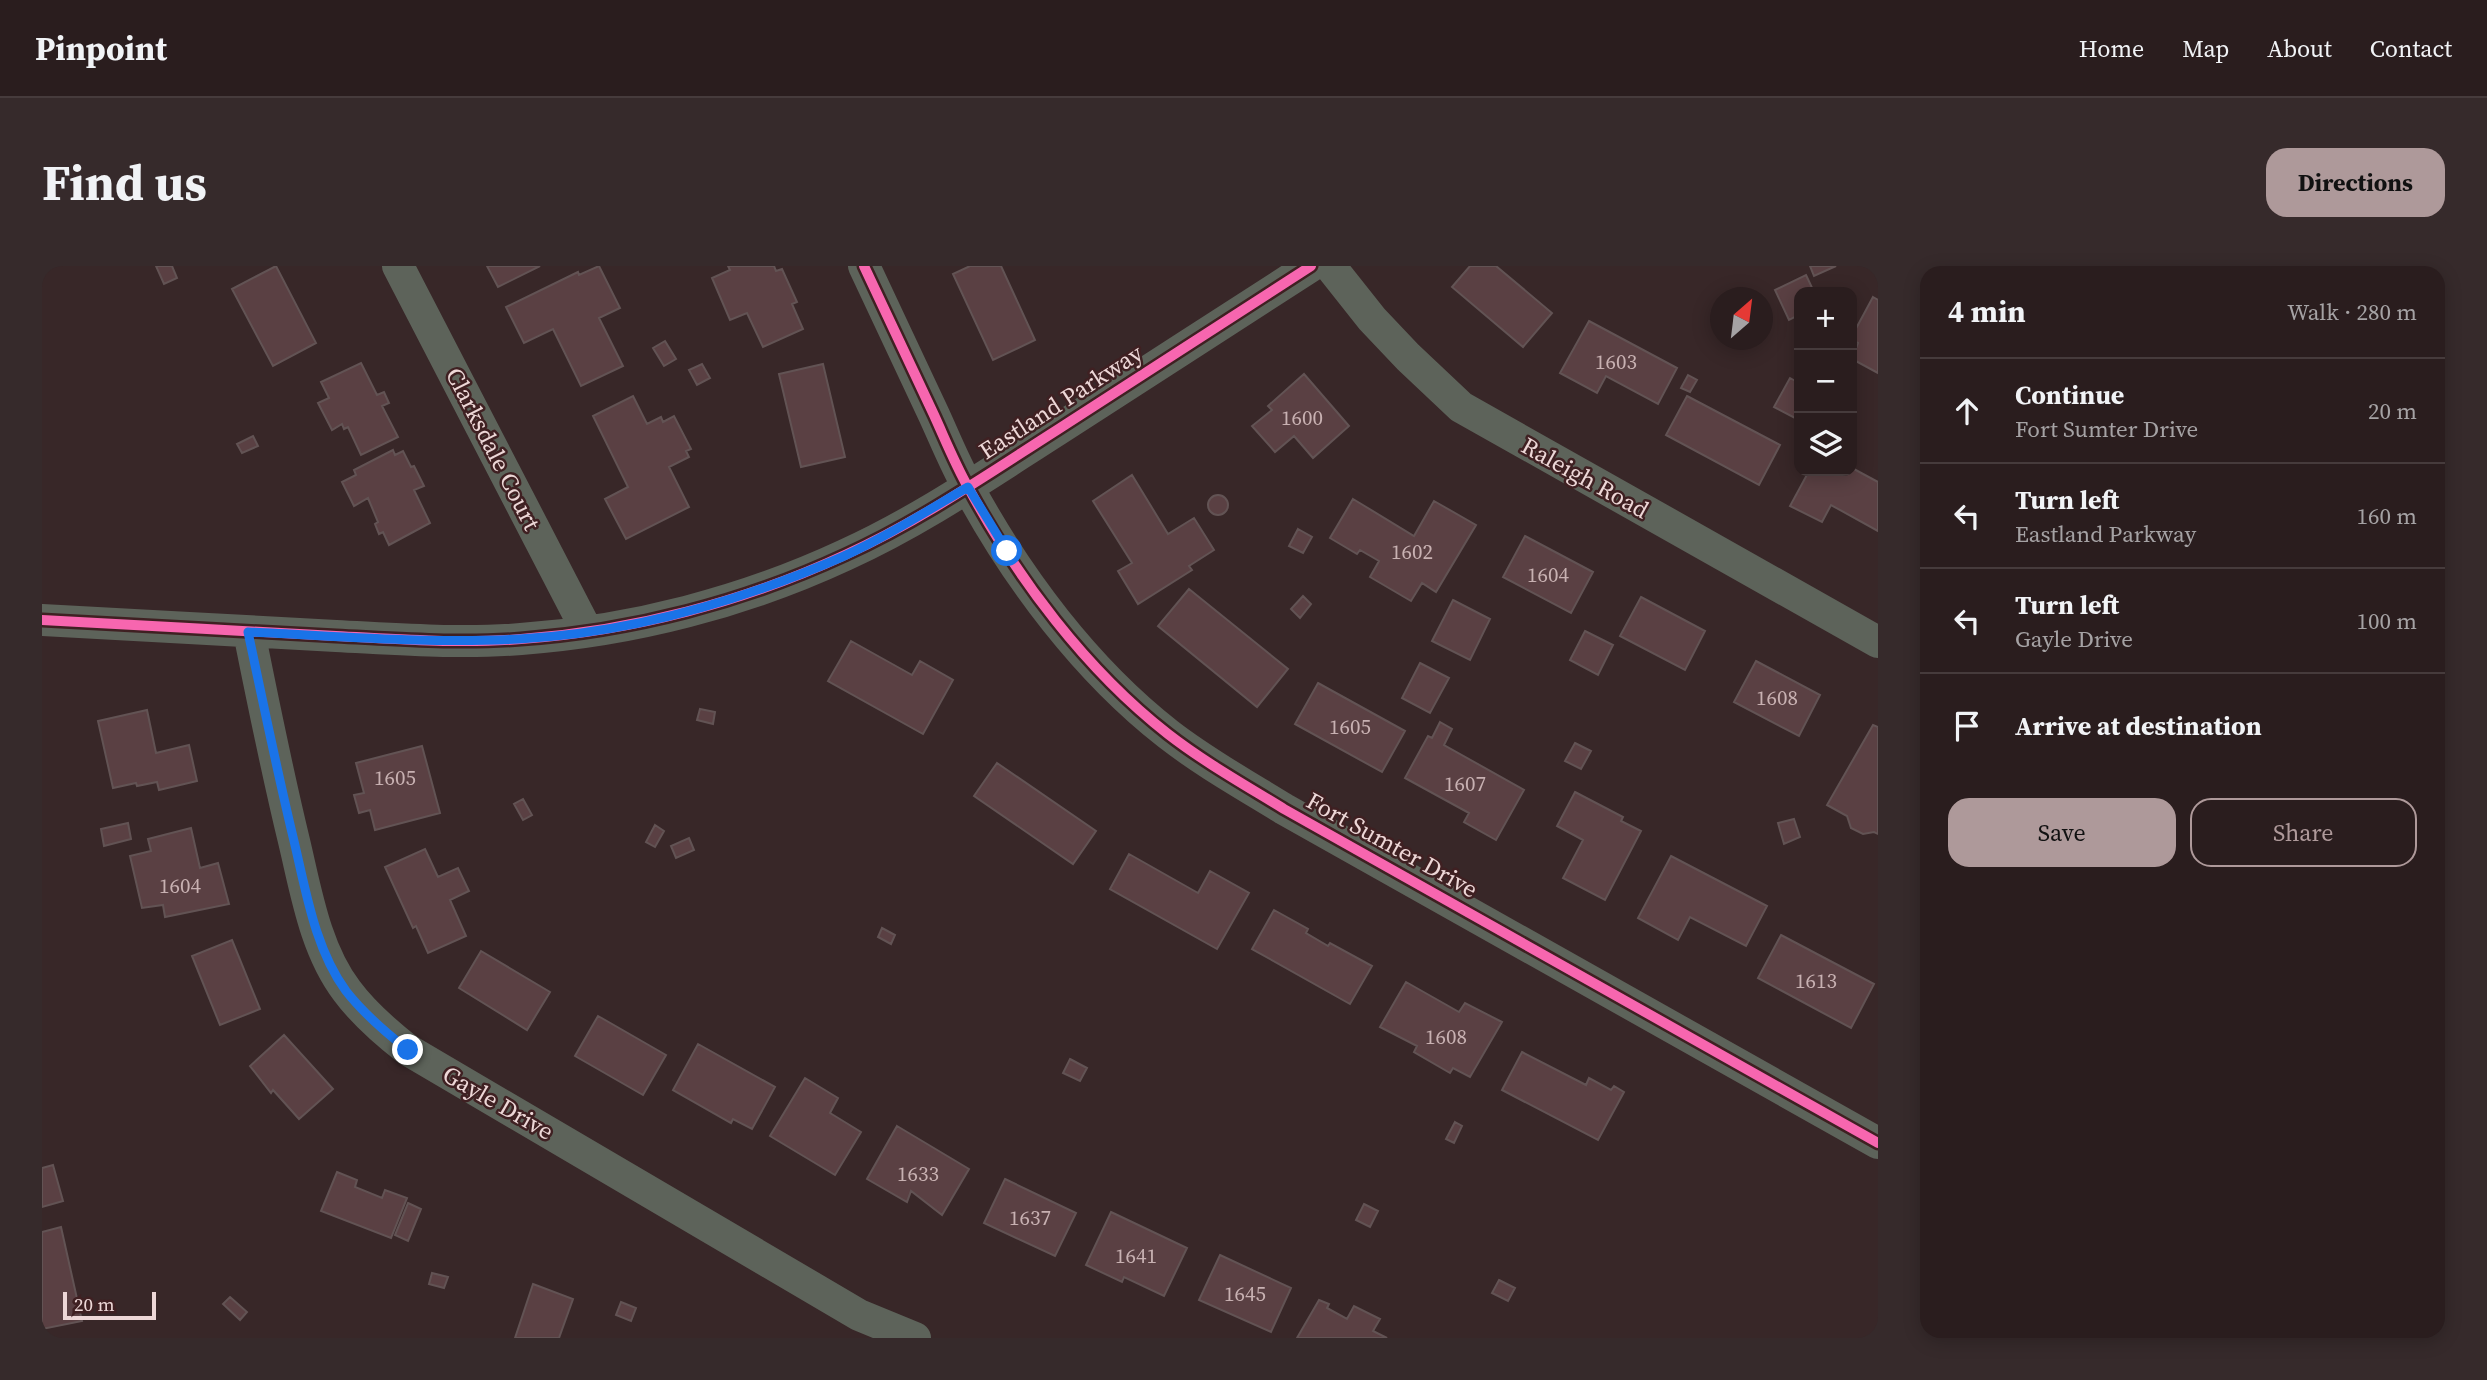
<!DOCTYPE html>
<html lang="en">
<head>
<meta charset="utf-8">
<style>
	:root { --surface:#2a1d1e; --page:#362a2b; --text:#f1f3f6; --muted:#a5a2a4; --line:#463b3c; --accent:#ae999a }
	body { margin:0; font-family:"Source Serif 4",serif; background:var(--page); color:var(--text) }
	.controls { position:absolute; right:21px; top:21px; display:grid; overflow:hidden; border-radius:14px; box-shadow:0 4px 18px #0003 }
	.controls button { width:63px; height:63px; display:grid; place-items:center; padding:0; border:0; border-bottom:2px solid var(--line); background:var(--surface); color:var(--text); font:35px sans-serif }
	.compass { position:absolute; left:1668px; top:21px; width:63px; height:63px; border-radius:50%; background:var(--surface); box-shadow:0 4px 18px #0003; rotate:28deg }
	.scale { position:absolute; left:21px; bottom:18px; width:93px; box-sizing:border-box; padding-left:7px; border:4px solid #edd7d7; border-top:0; font-size:19px; line-height:24px; white-space:nowrap; color:#edd7d7; -webkit-text-stroke:5px #3f2022; paint-order:stroke }
	.stop { position:absolute; width:21px; height:21px; margin:-16px; border:5px solid #1a73e8; border-radius:50%; background:#fff }
	.stop.end { background:#1a73e8; border-color:#fff; box-shadow:0 2px 7px #0008 }
	.list { margin:0; padding:0; list-style:none }
	h2 { display:flex; justify-content:space-between; align-items:center; height:91px; margin:0; padding:0 28px; font-size:30px }
	h2 small { font-size:23px; font-weight:400; color:var(--muted) }
	.list li { display:grid; grid-template-columns:46px 1fr auto; gap:21px; align-items:center; box-sizing:border-box; height:105px; padding:0 28px; border-top:2px solid var(--line) }
	.list b { display:block; font-size:26px; white-space:nowrap }
	.list p { margin:0; font-size:23px; white-space:nowrap; color:var(--muted) }
	.list em { font-size:23px; font-style:normal; color:var(--muted) }
	.actions { display:flex; gap:14px; padding:21px 28px }
	.actions a { flex:1; padding:16px 0; border:2px solid var(--accent); border-radius:21px; text-align:center; font-size:24px; color:var(--accent) }
	.actions .main { background:var(--accent); color:#111 }
	.icon { flex:none; width:38px; height:38px; fill:none; stroke:currentColor; stroke-width:2; stroke-linecap:round; stroke-linejoin:round }
	.map { position:relative; flex:none; width:1836px; height:1072px; overflow:hidden; border-radius:21px }
	header { display:flex; align-items:center; gap:42px; box-sizing:border-box; height:98px; padding:0 35px; background:var(--surface); border-bottom:2px solid var(--line) }
	header strong { font-size:33px }
	nav { display:flex; gap:38px; margin-inline-start:auto; font-size:24px }
	.intro { display:flex; align-items:center; justify-content:space-between; box-sizing:border-box; height:168px; padding:0 42px }
	h1 { margin:0; font-size:49px }
	.button { padding:18px 32px; border-radius:21px; background:var(--accent); color:#111; font-size:24px; font-weight:700 }
	main { display:flex; gap:42px; padding:0 42px }
	aside { flex:1; background:var(--surface); border-radius:21px; box-shadow:0 4px 18px #0003 }
	.map>svg:first-child { display:block }
</style>
</head>
<body>
<header>
<strong>Pinpoint</strong>
<nav><a>Home</a><a>Map</a><a>About</a><a>Contact</a></nav>
</header>
<div class="intro"><h1>Find us</h1><a class="button">Directions</a></div>
<main>
<div class="map">
<svg width="1836" height="1072" viewBox="0 0 1836 1072">
	<rect width="100%" height="100%" fill="#382728"/>
	<!-- building -->
	<path fill="#5a4043" stroke="#625354" stroke-width="2" d="M114,0H130L135,12L122,18Z
		M234,0L274,77L231,100L190,23Z
		M445,0H498L456,21Z
		M557,0L578,42L557,52L581,100L539,120L511,63L482,77L464,41L536,6L537,9Z
		M686,0H732L734,5L740,3L755,36L750,38L761,63L721,81L705,47L688,54L670,12L688,4Z
		M928,0H959L993,74L951,94L911,8Z
		M1428,0H1454L1510,47L1481,81L1410,21Z
		M1768,0H1794L1772,10Z
		M1764,9L1772,26H1757V49L1747,54L1733,24Z
		M1831,31L1836,34V107L1810,93L1816,77L1810,74V70Z
		M1547,55L1635,102L1616,138L1564,110L1555,127L1518,107Z
		M623,75L634,93L622,100L611,82Z
		M319,97L335,129L342,126L347,137L340,140L356,171L319,189L306,161L302,163L300,158L290,164L276,137L287,132L279,116Z
		M660,98L668,112L655,119L647,104Z
		M781,98L803,191L759,201L737,108Z
		M1262,108L1307,160L1271,192L1252,170L1233,186L1210,160L1230,144L1226,140Z
		M1646,109L1655,114L1648,126L1639,122Z
		M1748,112L1757,117V154L1732,141Z
		M591,130L605,158L619,151L621,156L632,150L649,183L644,185L647,191L627,201L647,241L584,273L563,233L586,221L551,150Z
		M1645,130L1738,179L1717,219L1624,169Z
		M211,170L216,180L200,187L195,178Z
		M351,184L353,189L361,185L369,201L372,200L382,220L372,224L388,257L347,279L341,266L337,268L333,258L336,256L326,232L312,240L300,216L314,209L312,204Z
		M1810,202L1836,216V265L1789,239L1780,256L1748,240L1767,205H1810Z
		M1090,209L1126,268L1152,252L1172,284L1147,300L1150,304L1096,338L1076,305L1090,297L1051,235Z
		M1166 239a10 10 0 1 1 20 0a10 10 0 1 1-20 0Z
		M1311,233L1372,270L1392,235L1434,259L1394,326L1380,317L1369,335L1328,311L1337,295L1318,284L1315,288L1288,272Z
		M1256,263L1270,271L1261,287L1247,280Z
		M1483,270L1551,306L1529,347L1461,311Z
		M1147,323L1246,403L1215,441L1116,360Z
		M1261,330L1269,338L1258,352L1249,343Z
		M1599,331L1663,365L1643,404L1578,370Z
		M1411,334L1448,353L1428,394L1390,375Z
		M1543,365L1571,379L1556,409L1528,394Z
		M809,375L870,409L878,395L911,414L881,468L786,415Z
		M1714,395L1778,429L1757,470L1692,436Z
		M1378,397L1407,412L1388,447L1360,432Z
		M1276,417L1363,465L1340,506L1253,458Z
		M658,443L673,446L671,458L655,454Z
		M105,444L114,487L147,479L155,515L117,524L115,516L95,520L94,517L71,522L56,455Z
		M1398,456L1410,463L1402,479L1482,524L1454,574L1422,556L1427,547L1363,512L1386,470L1390,472Z
		M1831,459L1836,461V568L1832,566L1821,568L1809,562L1805,550L1785,539Z
		M1533,477L1549,485L1539,503L1523,495Z
		M380,480L398,547L333,564L328,544L317,547L312,529L322,527L314,497Z
		M955,497L1054,565L1031,598L932,530Z
		M1533,526L1581,551L1579,555L1599,565L1563,634L1521,612L1541,574L1515,560Z
		M481,533L490,549L481,554L472,538Z
		M1752,553L1758,571L1742,578L1736,557Z
		M86,557L89,573L62,580L59,563Z
		M613,559L622,565L613,581L604,576Z
		M149,562L158,602L176,597L187,638L123,651L121,639L100,642L88,590L109,585L106,573Z
		M647,572L652,584L634,592L629,580Z
		M383,583L396,611L416,602L427,625L408,634L424,670L386,687L374,660L371,662L343,601Z
		M1087,588L1156,627L1168,605L1207,627L1175,683L1068,623Z
		M1629,590L1725,640L1704,680L1648,651L1636,674L1596,652Z
		M1232,644L1266,663L1264,667L1286,680L1288,677L1330,700L1308,738L1210,683Z
		M840,662L853,669L849,678L836,671Z
		M1739,669L1832,718L1809,762L1716,712Z
		M190,674L218,743L178,759L150,690Z
		M439,685L508,726L485,764L417,722Z
		M1364,716L1417,746L1423,737L1460,756L1428,811L1411,802L1408,807L1372,786L1375,780L1338,761Z
		M556,750L624,789L601,829L533,790Z
		M242,769L291,823L257,853L231,824L229,827L208,800Z
		M656,778L733,821L710,863L691,853L689,857L631,824Z
		M1480,786L1544,819L1547,812L1569,824L1572,820L1582,826L1556,874L1460,824Z
		M1028,793L1045,802L1038,815L1021,807Z
		M763,812L796,832L788,847L819,866L793,909L728,870Z
		M1413,856L1420,860L1412,877L1404,873Z
		M855,860L927,903L900,949L869,925L865,936L825,913Z
		M11,899L21,935L0,941V902Z
		M295,906L315,914L313,921L340,932L343,924L365,932L349,972L279,945Z
		M963,913L1034,947L1013,990L942,957Z
		M366,937L379,943L366,975L353,969Z
		M1322,938L1336,945L1328,961L1314,954Z
		M1069,946L1145,982L1122,1030L1082,1011L1080,1016L1044,999Z
		M19,961L40,1055L0,1063V966Z
		M1178,989L1249,1022L1229,1066L1157,1034Z
		M390,1007L406,1011L402,1022L387,1018Z
		M1457,1014L1473,1022L1466,1035L1450,1027Z
		M491,1018L531,1033L517,1072H473Z
		M188,1031L205,1046L198,1054L181,1038Z
		M1277,1034L1287,1038L1285,1042L1305,1053L1312,1040L1338,1053L1331,1065L1345,1072H1255Z
		M579,1036L594,1042L589,1055L574,1049Z"/>
	<g fill="none" stroke-linecap="round" stroke-linejoin="round">
		<!-- minor -->
		<path stroke="#5d635a" stroke-width="32" d="M356,0L545,365
			M822,0C845,50 869,99 892,149C903,173 913,198 926,221C975,312 1044,404 1126,468C1162,496 1203,519 1242,543L1836,877
			M1288,0L1330,53L1366,91L1419,141L1836,376
			M0,354C98,359 196,365 294,370C355,373 418,378 479,373C590,365 702,336 803,289C878,255 946,208 1015,164C1100,109 1184,55 1269,0
			M207,366C221,436 235,505 252,575C264,625 273,683 305,725C322,748 343,766 366,784L817,1049L873,1072"/>
		<defs>
			<path id="cycleway" d="M822,0C845,50 869,99 892,149C903,173 913,198 926,221C975,312 1044,404 1126,468C1162,496 1203,519 1242,543L1836,877
				M0,354C98,359 196,365 294,370C355,373 418,378 479,373C590,365 702,336 803,289C878,255 946,208 1015,164C1100,109 1184,55 1269,0"/>
		</defs>
		<!-- cycleway casing -->
		<use href="#cycleway" stroke="#3f2022" stroke-width="15"/>
		<!-- cycleway -->
		<use href="#cycleway" stroke="#f766af" stroke-width="10"/>
	</g>
	<g fill="none" stroke-linecap="round" stroke-linejoin="round">
		<!-- route -->
		<path stroke="#1a73e8" stroke-width="9" d="M366,784C343,766 322,748 304,725C273,683 264,625 252,575C235,505 221,436 206,366C296,370 388,378 477,373C589,367 699,335 800,291C844,271 885,245 926,221L965,285"/>
	</g>
	<g text-anchor="middle" stroke-width="5" stroke-linejoin="round" paint-order="stroke">
		<!-- number labels -->
		<g font-size="21" fill="#c8b1b2">
			<text x="1574" y="103">1603</text>
			<text x="1260" y="159">1600</text>
			<text x="1370" y="293">1602</text>
			<text x="1506" y="316">1604</text>
			<text x="1735" y="439">1608</text>
			<text x="1308" y="468">1605</text>
			<text x="353" y="519">1605</text>
			<text x="1423" y="525">1607</text>
			<text x="138" y="627">1604</text>
			<text x="1774" y="722">1613</text>
			<text x="1404" y="778">1608</text>
			<text x="876" y="915">1633</text>
			<text x="988" y="959">1637</text>
			<text x="1094" y="997">1641</text>
			<text x="1203" y="1035">1645</text>
		</g>
		<!-- street labels -->
		<g font-size="24" fill="#edd7d7" stroke="#3f2022">
			<text transform="translate(1019 136) rotate(-33)" y="8">Eastland Parkway</text>
			<text transform="translate(451 183) rotate(63)" y="8">Clarksdale Court</text>
			<text transform="translate(1543 212) rotate(29)" y="8">Raleigh Road</text>
			<text transform="translate(1350 579) rotate(29)" y="8">Fort Sumter Drive</text>
			<text transform="translate(456 837) rotate(30)" y="8">Gayle Drive</text>
		</g>
	</g>
</svg>
<div class="controls">
<button>+</button>
<button>−</button>
<button><svg class="icon" aria-label="layers" viewBox="0 0 24 24"><path d="M12 4l9 5-9 5-9-5zM3 14l9 5 9-5"/></svg></button>
</div>
<svg class="compass" viewBox="-18 -18 36 36"><path d="M0-13l5 13h-10z" fill="#e53935"/><path d="M0 13l5-13h-10z" fill="#a5a2a4"/></svg>
<div class="scale">20 m</div>
<div class="stop" style="left:965px;top:285px"></div>
<div class="stop end" style="left:366px;top:784px"></div>
</div>
<aside>
<h2>4 min<small>Walk · 280 m</small></h2>
<ul class="list">
<li><svg class="icon" aria-label="ahead" viewBox="0 0 24 24"><path d="M12 20V5M6 11l6-6 6 6"/></svg><div><b>Continue</b><p>Fort Sumter Drive</p></div><em>20 m</em></li>
<li><svg class="icon" aria-label="left" viewBox="0 0 24 24"><path d="M17 20v-9H6M10 6l-5 5 5 5"/></svg><div><b>Turn left</b><p>Eastland Parkway</p></div><em>160 m</em></li>
<li><svg class="icon" aria-label="left" viewBox="0 0 24 24"><path d="M17 20v-9H6M10 6l-5 5 5 5"/></svg><div><b>Turn left</b><p>Gayle Drive</p></div><em>100 m</em></li>
<li><svg class="icon" aria-label="arrive" viewBox="0 0 24 24"><path d="M6 21V4h12l-3 4 3 4H6"/></svg><div><b>Arrive at destination</b></div></li>
</ul>
<div class="actions"><a class="main">Save</a><a>Share</a></div>
</aside>
</main>
</body>
</html>
